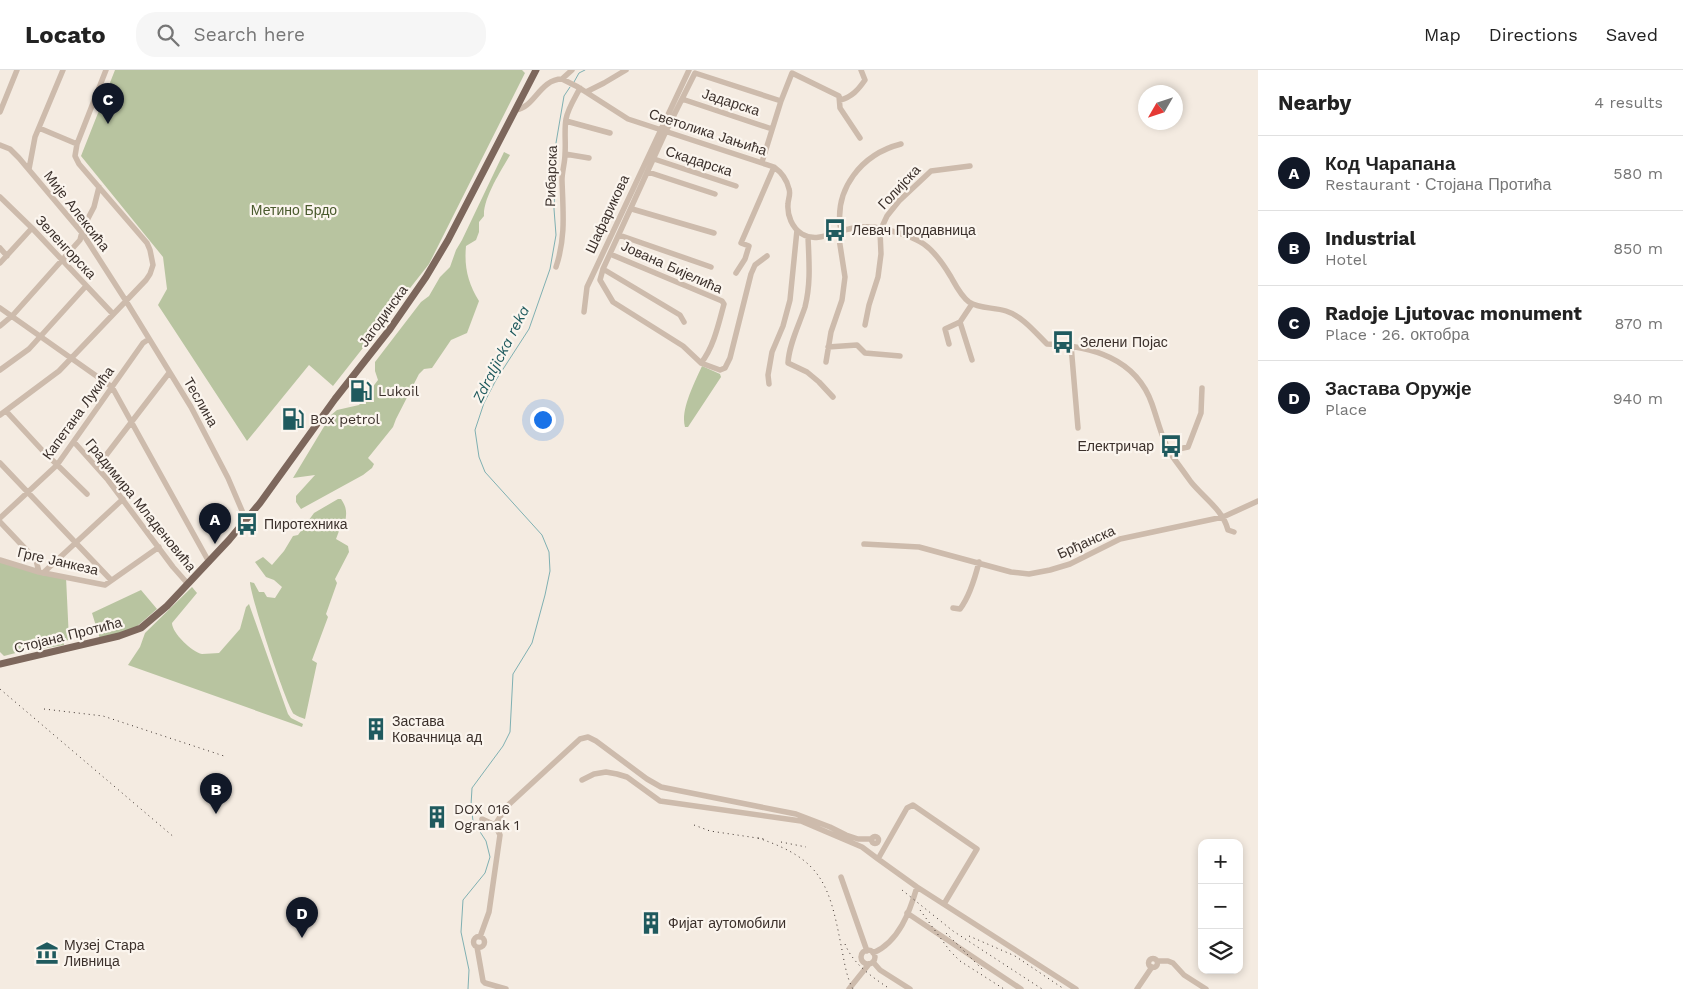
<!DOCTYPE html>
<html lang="en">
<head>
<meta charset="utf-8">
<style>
	:root { --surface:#fff; --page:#f6f6f6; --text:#222; --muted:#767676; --line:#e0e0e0; --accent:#111827 }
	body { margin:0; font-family:"Work Sans",sans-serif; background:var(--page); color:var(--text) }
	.controls { position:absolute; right:15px; bottom:15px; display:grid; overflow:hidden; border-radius:10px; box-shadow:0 2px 8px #0003 }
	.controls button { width:45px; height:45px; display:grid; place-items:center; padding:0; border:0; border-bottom:1px solid var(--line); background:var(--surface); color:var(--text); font:25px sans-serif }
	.compass { position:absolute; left:1138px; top:15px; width:45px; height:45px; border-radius:50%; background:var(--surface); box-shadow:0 2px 8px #0003; rotate:231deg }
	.you { position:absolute; left:542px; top:349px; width:18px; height:18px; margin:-12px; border:4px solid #fff; border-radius:50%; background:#1a73e8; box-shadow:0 0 0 8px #1a73e833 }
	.badge { display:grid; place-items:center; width:32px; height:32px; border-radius:50%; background:var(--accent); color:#fff; font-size:16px; font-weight:700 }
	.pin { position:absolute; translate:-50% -41px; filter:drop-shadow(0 1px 2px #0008) }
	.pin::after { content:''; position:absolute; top:26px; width:18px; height:15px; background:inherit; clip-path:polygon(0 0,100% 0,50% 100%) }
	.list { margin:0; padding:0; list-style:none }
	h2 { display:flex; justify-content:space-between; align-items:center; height:65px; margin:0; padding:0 20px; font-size:21px }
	h2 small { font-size:16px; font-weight:400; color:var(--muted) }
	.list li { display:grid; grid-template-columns:32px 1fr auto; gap:15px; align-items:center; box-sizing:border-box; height:75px; padding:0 20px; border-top:1px solid var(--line) }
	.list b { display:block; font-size:19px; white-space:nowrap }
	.list p { margin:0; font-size:16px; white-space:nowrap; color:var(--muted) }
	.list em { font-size:16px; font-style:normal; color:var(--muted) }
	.icon { flex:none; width:28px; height:28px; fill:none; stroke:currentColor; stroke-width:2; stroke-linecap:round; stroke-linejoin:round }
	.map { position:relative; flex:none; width:1258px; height:919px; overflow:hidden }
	header { display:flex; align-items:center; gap:30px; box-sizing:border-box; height:70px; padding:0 25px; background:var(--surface); border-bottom:1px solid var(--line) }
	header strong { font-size:24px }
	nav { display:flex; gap:28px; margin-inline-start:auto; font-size:18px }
	.search { width:350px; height:45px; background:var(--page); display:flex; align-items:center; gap:12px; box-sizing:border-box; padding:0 18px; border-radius:20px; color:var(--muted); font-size:19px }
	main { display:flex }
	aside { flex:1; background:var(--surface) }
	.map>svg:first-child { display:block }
</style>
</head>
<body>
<header>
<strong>Locato</strong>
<div class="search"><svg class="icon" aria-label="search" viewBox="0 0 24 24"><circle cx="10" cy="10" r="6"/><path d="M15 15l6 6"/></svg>Search here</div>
<nav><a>Map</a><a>Directions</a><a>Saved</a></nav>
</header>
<main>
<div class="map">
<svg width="1258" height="919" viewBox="0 0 1258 919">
	<rect width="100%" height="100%" fill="#f4ebe1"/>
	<!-- green -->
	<path fill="#b8c4a0" d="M115,0H522L525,3L429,194L333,316L309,295L247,371L158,235L167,219L163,187L81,86Z
		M504,82L510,85C501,101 483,128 484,146L479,152V162L476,170L466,176C464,197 468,213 479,231L467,263L451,270L432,298L424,299L419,304L396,349L393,357L368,388L374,394L372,398L363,405L301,439L296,432V426L315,405L293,408L331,345L337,340L359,335L378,310L375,301V292L421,232L429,226L440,207L450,197L456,180L462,170Z
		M702,296L720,304L721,307L688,357H685C680,340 695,312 702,296Z
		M338,429H341C349,440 346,448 343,460L339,461L336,469L348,476L349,482L335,509L337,513L326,544L328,547L312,590L317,593L305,649C302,648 297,646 294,644C287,637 250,525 250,512L254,513L259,522H264L267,527L275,528L282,517L274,510L266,507L255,492L263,487L272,495L284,481L293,466L298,465L314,443Z
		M0,490L66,507L69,570L64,571V575L36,580L35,578L4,586L0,582Z
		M192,517L197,523L172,553C172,563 192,582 202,584C208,584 214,583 219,583L240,559L246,537L249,534L288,644L291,648L303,654L302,657L128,595L140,577L145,563Z
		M141,520L157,539L135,558L100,569L92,543Z"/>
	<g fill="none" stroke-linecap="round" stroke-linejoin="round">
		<!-- stream -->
		<path stroke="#7fb0b2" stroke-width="1" d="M574,12L579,3L585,0
			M468,919L469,900L461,862L463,830L485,803L490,787L486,771L473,751L471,735L472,718L503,676L510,662L513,604L532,573L545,525L550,501L549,482L542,465L485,402L479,387L475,360L484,333L496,310L529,259L550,199L556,165L554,139L556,73L564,26L570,17"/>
		<!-- minor -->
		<path stroke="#cdbbac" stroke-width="5.5" d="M562,9L572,0
			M586,22L604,13L626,0
			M682,29L772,59
			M840,30C852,27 858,20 865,10L861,0
			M516,40C534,38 540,9 562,9L578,17L628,49L774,97C781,102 787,110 789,119C791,124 788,129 788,134C787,145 792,158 802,164C817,173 833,162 849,159C859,156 873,156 883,159C920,167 932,175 951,207C956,216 961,226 969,232C979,239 994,237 1006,241C1022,246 1035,262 1047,274C1091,276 1136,288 1152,334C1159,354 1163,374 1175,390C1181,398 1186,405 1191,412C1204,428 1223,440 1228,460L1234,462
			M0,42L17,0
			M566,51L610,63
			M39,58L77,74
			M0,75L10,79L19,88L83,164L126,231L191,337L228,408L246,450
			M565,84L589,88
			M654,89L736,116
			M762,92L781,31L792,3L839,26L840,38L860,68
			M29,99L35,67L63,0
			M648,102L715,124
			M0,127L32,158L113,244
			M632,139L714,163
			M841,161C833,119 862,84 901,74
			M619,165L711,197
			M808,167C809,191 811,213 805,237C799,255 789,274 788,293L807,302L819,312L833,327
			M0,178L7,186
			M610,184L722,231L724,234C719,252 714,277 701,293
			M767,186L755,195L751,204L730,288L725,298L720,300L701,293L683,276L613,232L600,210L603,199L666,61L695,3L781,31
			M0,193L32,158
			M556,197C566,167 563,142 562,110C562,101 565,93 565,84C566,72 564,61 566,49C568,38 575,28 580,18
			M603,199L680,245L684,252
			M736,203L745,189L749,176L741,173L774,97
			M0,238L112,317L209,492
			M584,242L587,217L689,0
			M960,252L972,290
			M865,255L869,235L878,207L881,184L880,161L887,146L899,131L931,101L970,96
			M0,256L13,245L80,170L83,158L94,137L99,117
			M949,274L945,259L960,252L972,234
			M1071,275L1078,358
			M828,277L857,275L865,283L900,286
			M826,292L831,262L842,230L845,207L838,162
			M0,300L29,279L86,216
			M769,314L768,305L772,282L783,256L790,230L797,160
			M6,341L42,380L87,424
			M0,345L59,301L146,210L150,204L153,195L150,180L147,173L79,94L75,86L77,74L106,0
			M74,372L108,410L173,497L188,514
			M1169,381L1188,377L1201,343L1202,318
			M0,393L111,510
			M97,397L169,303
			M0,448L57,395L143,273L149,269
			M0,452L36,490L39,502
			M864,474L919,477L1011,502L1029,504L1050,500L1070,494L1120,469L1223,447L1258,431
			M0,490L39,502L105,515L159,477
			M43,503L123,429
			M953,538L960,539C970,526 975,508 979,492
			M582,710L594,704L606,702L617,704L627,707L660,731L801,751L862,777L878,789L907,738L913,735L977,779L944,834
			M495,755L506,737L580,669L588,667L596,671L647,709L661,717L796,744L830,757L846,765L858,769H872
			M871.5 770a3.5 3.5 0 1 1 7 0a3.5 3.5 0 1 1-7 0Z
			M878,789L917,817L1076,919
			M841,807L867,881
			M907,843L1021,919
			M473.5 872a5.5 5.5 0 1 1 11 0a5.5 5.5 0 1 1-11 0Z
			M480,867L489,842L500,765L495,755L482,749
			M477,877L483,911L485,913L506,919
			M861 887a7 7 0 1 1 14 0a7 7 0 1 1-14 0Z
			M873,883C899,872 910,841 917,817
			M1148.5 893a4.5 4.5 0 1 1 9 0a4.5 4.5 0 1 1-9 0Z
			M1158,891H1168L1173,893L1184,905L1206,919
			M873,892L880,900L910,919
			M849,919L869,894
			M1137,919L1152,897"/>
		<!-- major -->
		<path stroke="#7d675c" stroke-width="7" d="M0,594L119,566L141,558L167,536L229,470L260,433L335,329L390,259L426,207L448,170L536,0"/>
		<!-- rail -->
		<path stroke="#3b302b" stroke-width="1" stroke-dasharray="1 4" stroke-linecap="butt" d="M0,619L175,768
			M44,639L103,646L224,686
			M694,755L710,761L764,769
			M758,768C821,789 829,813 841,875C844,889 846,907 853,919
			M781,772L806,777
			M902,820L953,861L1042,919
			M920,840L950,881L960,891L1004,919
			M946,863L983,900
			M969,866L1015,886L1064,919
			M845,874C853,894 872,907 890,919"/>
	</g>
	<!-- icons -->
	<defs>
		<symbol id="bus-bare" viewBox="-9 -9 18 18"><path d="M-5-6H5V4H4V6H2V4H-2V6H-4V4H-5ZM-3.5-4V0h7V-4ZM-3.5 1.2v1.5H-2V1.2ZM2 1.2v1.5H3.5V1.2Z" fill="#1f5a5e" stroke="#fbf5ee" stroke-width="2.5" paint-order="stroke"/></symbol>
		<symbol id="fuel-bare" viewBox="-9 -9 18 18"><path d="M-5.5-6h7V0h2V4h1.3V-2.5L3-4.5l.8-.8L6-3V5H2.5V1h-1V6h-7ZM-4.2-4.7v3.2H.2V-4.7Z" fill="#1f5a5e" stroke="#fbf5ee" stroke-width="2.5" paint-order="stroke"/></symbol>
		<symbol id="building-bare" viewBox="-9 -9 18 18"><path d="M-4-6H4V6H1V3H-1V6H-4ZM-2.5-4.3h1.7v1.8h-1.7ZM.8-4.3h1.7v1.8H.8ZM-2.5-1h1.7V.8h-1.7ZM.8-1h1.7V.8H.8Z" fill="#1f5a5e" stroke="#fbf5ee" stroke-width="2.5" paint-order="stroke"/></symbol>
		<symbol id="museum-bare" viewBox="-9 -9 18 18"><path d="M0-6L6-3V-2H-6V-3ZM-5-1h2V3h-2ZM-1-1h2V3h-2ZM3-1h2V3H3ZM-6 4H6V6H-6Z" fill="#1f5a5e" stroke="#fbf5ee" stroke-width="2.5" paint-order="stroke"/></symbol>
	</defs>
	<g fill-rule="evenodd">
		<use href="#bus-bare" x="819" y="144" width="32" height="32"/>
		<use href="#bus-bare" x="1047" y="256" width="32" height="32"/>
		<use href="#fuel-bare" x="345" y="305" width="32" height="32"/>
		<use href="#fuel-bare" x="277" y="333" width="32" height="32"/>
		<use href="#bus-bare" x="1155" y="360" width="32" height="32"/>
		<use href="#bus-bare" x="231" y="438" width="32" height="32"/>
		<use href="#building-bare" x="360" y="643" width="32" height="32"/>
		<use href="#building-bare" x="421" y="731" width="32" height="32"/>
		<use href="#building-bare" x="635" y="837" width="32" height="32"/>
		<use href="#museum-bare" x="31" y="867" width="32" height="32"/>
	</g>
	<g text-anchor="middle" stroke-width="4.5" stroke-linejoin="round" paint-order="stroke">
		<!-- street labels -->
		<g font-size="14" fill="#3b302b" stroke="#fbf5ee">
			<text transform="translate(731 32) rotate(18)" y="5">Јадарска</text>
			<text transform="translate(708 62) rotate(18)" y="5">Светолика Јањића</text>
			<text transform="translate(699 91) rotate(18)" y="5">Скадарска</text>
			<text transform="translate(551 106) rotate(-88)" y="5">Рибарска</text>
			<text transform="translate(899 117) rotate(-47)" y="5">Голијска</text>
			<text transform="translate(77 141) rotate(52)" y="5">Мије Алексића</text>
			<text transform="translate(607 144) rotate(-65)" y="5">Шафарикова</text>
			<text transform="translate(66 177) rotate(47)" y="5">Зеленгорска</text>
			<text transform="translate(672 197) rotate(24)" y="5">Јована Бијелића</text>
			<text transform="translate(383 246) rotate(-54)" y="5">Јагодинска</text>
			<text transform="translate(201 332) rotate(60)" y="5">Теслина</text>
			<text transform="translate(78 343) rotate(-54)" y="5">Капетана Лукића</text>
			<text transform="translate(141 435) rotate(51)" y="5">Градимира Младеновића</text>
			<text transform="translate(1086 472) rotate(-24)" y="5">Брђанска</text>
			<text transform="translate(58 491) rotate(13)" y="5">Грге Јанкеза</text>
			<text transform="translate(68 565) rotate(-14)" y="5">Стојана Протића</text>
		</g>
		<!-- park labels -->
		<g font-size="14" fill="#4a5a2e" stroke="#fbf5ee">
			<text x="294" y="145">Метино Брдо</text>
		</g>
		<!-- poi labels -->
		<g font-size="14" fill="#3b302b" stroke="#fbf5ee" text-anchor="start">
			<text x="852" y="165">Левач Продавница</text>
			<text x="1080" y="277">Зелени Појас</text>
			<text x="378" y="326">Lukoil</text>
			<text x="310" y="354">Box petrol</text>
			<text x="1154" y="381" text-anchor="end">Електричар</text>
			<text x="264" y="459">Пиротехника</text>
			<text x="392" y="656">Застава<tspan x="392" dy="16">Ковачница ад</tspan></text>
			<text x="454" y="744">DOX 016<tspan x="454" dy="16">Ogranak 1</tspan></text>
			<text x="668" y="858">Фијат аутомобили</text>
			<text x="64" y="880">Музеј Стара<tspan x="64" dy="16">Ливница</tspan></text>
		</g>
		<!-- water labels -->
		<g font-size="15" font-style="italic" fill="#1f5a5e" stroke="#fbf5ee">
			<text transform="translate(501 284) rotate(-63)" y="5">Zdraljicka reka</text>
		</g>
	</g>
</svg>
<div class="controls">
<button>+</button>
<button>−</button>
<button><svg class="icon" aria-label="layers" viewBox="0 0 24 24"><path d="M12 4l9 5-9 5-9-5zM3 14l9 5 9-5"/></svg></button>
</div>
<svg class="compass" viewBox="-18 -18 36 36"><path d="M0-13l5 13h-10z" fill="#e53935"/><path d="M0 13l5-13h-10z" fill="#767676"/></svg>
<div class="you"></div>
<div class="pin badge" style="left:215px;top:474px">A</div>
<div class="pin badge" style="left:216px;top:744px">B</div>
<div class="pin badge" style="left:108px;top:54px">C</div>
<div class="pin badge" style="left:302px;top:868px">D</div>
</div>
<aside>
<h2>Nearby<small>4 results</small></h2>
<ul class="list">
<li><span class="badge">A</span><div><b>Код Чарапана</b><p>Restaurant · Стојана Протића</p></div><em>580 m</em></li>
<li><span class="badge">B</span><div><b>Industrial</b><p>Hotel</p></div><em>850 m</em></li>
<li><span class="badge">C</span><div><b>Radoje Ljutovac monument</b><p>Place · 26. октобра</p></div><em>870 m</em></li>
<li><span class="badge">D</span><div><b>Застава Оружје</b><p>Place</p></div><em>940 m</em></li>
</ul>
</aside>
</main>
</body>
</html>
